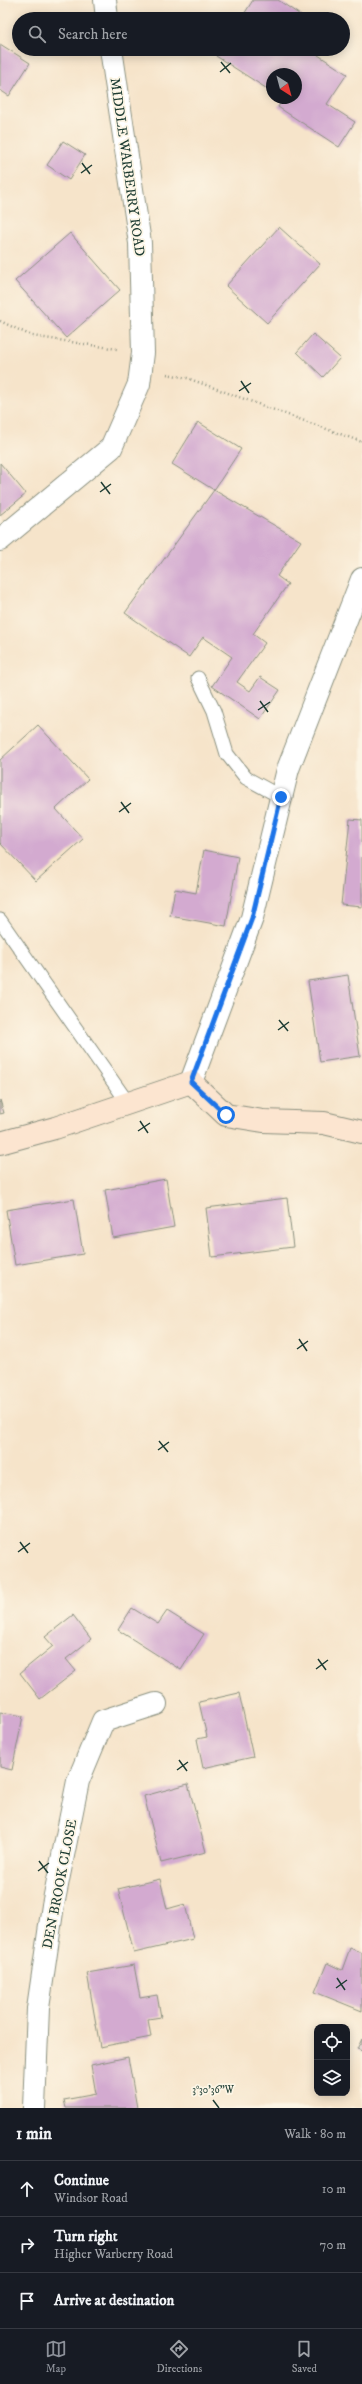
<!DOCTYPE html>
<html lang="en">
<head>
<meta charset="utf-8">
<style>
	:root { --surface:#171b24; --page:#242831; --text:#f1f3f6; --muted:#9ea1a6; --line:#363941; --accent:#8c9099 }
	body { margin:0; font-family:"IM FELL DW Pica",serif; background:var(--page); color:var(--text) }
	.controls { position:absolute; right:12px; bottom:12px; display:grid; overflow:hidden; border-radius:8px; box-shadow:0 2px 10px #0003 }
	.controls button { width:36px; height:36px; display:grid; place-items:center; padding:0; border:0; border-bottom:1px solid var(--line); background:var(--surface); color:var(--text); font:20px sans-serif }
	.compass { position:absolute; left:266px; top:68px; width:36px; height:36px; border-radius:50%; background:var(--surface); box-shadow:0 2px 10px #0003; rotate:144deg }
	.stop { position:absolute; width:12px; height:12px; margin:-9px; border:3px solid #1a73e8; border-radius:50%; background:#fff }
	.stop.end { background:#1a73e8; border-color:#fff; box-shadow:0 1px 4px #0008 }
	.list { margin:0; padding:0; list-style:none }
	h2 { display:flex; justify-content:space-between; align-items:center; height:52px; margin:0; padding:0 16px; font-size:17px }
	h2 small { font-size:13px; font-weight:400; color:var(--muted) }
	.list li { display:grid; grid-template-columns:26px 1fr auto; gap:12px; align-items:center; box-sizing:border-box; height:56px; padding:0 16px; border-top:1px solid var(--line) }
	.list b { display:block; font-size:15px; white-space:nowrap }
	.list p { margin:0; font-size:13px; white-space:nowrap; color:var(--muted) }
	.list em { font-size:13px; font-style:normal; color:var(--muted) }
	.icon { flex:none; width:22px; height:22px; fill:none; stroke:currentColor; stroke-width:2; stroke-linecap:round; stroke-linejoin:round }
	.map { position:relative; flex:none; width:362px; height:2108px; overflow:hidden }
	.search { position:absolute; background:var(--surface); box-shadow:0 2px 10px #0003; left:12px; right:12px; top:12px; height:44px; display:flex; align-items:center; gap:10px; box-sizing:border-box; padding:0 14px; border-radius:22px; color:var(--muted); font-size:15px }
	.sheet { height:220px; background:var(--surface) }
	nav { display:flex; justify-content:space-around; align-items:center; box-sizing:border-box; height:56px; border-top:1px solid var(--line); background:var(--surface); font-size:11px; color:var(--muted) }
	nav a { display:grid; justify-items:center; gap:2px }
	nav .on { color:var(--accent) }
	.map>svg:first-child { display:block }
</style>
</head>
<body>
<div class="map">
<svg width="362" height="2108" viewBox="0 0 362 2108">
	<rect width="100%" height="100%" fill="#fcf5e5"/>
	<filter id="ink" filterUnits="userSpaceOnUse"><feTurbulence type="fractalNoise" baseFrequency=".025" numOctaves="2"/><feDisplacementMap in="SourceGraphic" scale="8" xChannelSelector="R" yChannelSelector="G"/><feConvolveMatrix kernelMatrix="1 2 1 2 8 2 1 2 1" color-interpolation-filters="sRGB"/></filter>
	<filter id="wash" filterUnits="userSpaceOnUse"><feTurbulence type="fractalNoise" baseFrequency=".012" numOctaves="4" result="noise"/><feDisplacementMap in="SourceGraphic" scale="16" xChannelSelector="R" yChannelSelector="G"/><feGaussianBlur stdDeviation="0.9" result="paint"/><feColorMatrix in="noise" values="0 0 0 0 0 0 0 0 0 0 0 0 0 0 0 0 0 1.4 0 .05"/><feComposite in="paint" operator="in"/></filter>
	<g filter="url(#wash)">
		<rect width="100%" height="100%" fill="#f6e4ca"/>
		<g id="blocks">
			<!-- building -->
			<path fill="#d3aad0" d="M253,0H278L306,19H241Z
				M0,44L30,63L9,96L0,90Z
				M221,49H318L315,53L347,74L327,104L355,122L339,147L278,107L283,99L280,98H296V74H272V92L216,56Z
				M63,141L85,155L69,180L47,165Z
				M279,227L320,264L267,323L226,286Z
				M70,233L120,290L66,338L15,281Z
				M313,334L340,358L323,377L297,352Z
				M198,422L241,449L214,490L301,541L277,576L288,584L253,634L265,643L237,682L250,691L260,677L280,690L260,719L212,686L232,657L203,637L189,657L125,613L214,490L172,464Z
				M0,463L26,494L0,515Z
				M38,725L88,779L56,809L83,839L36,881L0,843V760Z
				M350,819L362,820V907L341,905Z
				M204,850L238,857L226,926L170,916L175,889L196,893Z
				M348,975L360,1056L320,1062L308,981Z
				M0,1100L4,1113L0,1114Z
				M166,1179L174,1227L113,1238L105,1190Z
				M287,1198L293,1247L212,1257L206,1208Z
				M74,1199L83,1254L15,1265L6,1210Z
				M132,1608L158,1624L167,1611L204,1634L181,1670L118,1630Z
				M73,1615L91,1639L66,1659L76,1671L40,1699L20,1673L53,1646L45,1637Z
				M239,1693L253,1757L203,1768L197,1739L207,1737L199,1702Z
				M0,1712L23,1716L12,1770L0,1767Z
				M188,1784L206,1852L161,1863L144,1796Z
				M160,1879L167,1909L185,1904L193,1939L134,1953L118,1889Z
				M350,1948L362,1953V2011L315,1992L327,1963L342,1970Z
				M134,1965L140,1998L157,1995L161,2017L148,2019L151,2037L100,2047L87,1973Z
				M362,2039V2051L357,2049Z
				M128,2057L137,2108H66L64,2100L96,2094L91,2065Z"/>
		</g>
	</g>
	<g filter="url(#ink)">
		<use href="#blocks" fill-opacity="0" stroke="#8a907f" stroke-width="1"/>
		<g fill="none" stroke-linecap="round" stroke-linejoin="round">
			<defs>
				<path id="lane" d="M198,678L214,711L227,754L246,778L281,797
					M0,920L128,1103"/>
				<path id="street" d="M105,0L107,19
					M0,540L111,448L139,384L143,353L140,243L111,49
					M191,1082L252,918L288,769L362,579
					M34,2108L38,2008L53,1905L78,1781L103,1721L156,1704"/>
				<path id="secondary" d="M0,1143L55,1128L191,1082L226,1115L263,1121L324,1123L362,1132"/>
			</defs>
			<!-- lane casing -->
			<use href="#lane" stroke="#8a907f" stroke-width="15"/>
			<!-- street casing -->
			<use href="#street" stroke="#8a907f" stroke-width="24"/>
			<!-- secondary casing -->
			<use href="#secondary" stroke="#8a907f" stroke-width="24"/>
			<!-- path -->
			<path stroke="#8a907f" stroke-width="2.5" stroke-dasharray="1 3" stroke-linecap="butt" d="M0,321L32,336L117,349
				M167,374L187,378L362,442"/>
			<!-- lane -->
			<use href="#lane" stroke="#fff" stroke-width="13"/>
			<!-- street -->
			<use href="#street" stroke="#fff" stroke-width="22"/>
			<!-- secondary -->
			<use href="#secondary" stroke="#fce5d0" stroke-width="22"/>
		</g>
	</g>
	<g fill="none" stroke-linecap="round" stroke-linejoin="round" filter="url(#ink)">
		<!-- route -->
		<path stroke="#1a73e8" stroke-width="5" d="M226,1115L191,1082L252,918L281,797"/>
	</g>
	<!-- ticks -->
	<path fill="none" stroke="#1f3d34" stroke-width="1.5" d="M221,62L230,73M220,72L231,63M82,163L90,174M81,173L92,165M241,381L249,393M239,391L251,383M101,482L110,494M100,492L111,484M260,701L268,712M258,710L270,702M121,802L129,813M119,812L131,803M279,1020L288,1031M278,1030L289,1022M140,1121L148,1133M138,1131L150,1123M299,1339L307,1351M297,1349L308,1341M159,1441L168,1452M158,1450L169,1442M20,1542L28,1553M18,1552L30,1543M318,1659L326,1670M316,1669L328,1660M179,1760L187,1771M177,1770L188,1762M39,1861L48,1873M38,1871L49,1863M337,1978L345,1990M336,1988L347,1980M213,2100L219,2108"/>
	<g text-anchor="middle" stroke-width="3.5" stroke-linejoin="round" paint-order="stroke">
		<!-- street labels -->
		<g font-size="14" fill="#1f3d34" stroke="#fcf5e5">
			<text transform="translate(128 167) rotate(82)" y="5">MIDDLE WARBERRY ROAD</text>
			<text transform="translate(59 1884) rotate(-79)" y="5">DEN BROOK CLOSE</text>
		</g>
	</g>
	<g font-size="10" text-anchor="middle" fill="#1f3d34" stroke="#fcf5e5" stroke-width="3.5" stroke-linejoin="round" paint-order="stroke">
		<text x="213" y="2093">3°30'36"W</text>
	</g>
</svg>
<div class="controls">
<button><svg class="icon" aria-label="locate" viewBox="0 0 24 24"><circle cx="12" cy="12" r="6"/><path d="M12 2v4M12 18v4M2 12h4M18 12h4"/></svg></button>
<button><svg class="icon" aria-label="layers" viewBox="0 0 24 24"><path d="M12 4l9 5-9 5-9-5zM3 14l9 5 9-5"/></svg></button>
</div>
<svg class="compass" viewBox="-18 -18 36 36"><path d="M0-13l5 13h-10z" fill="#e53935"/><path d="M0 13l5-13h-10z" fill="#9ea1a6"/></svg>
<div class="stop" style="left:226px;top:1115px"></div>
<div class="stop end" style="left:281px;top:797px"></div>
<div class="search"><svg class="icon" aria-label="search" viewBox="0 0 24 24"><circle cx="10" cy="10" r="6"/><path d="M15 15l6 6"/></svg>Search here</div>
</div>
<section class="sheet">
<h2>1 min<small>Walk · 80 m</small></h2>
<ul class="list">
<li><svg class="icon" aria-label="ahead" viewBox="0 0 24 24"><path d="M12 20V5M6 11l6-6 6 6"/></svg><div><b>Continue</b><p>Windsor Road</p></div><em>10 m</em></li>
<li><svg class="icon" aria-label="right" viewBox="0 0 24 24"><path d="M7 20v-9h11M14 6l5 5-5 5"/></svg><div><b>Turn right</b><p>Higher Warberry Road</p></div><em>70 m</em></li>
<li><svg class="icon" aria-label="arrive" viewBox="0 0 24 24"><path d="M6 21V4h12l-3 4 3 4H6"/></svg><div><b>Arrive at destination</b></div></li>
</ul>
</section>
<nav>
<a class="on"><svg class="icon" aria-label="map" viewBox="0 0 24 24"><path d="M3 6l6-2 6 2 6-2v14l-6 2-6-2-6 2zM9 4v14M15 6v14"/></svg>Map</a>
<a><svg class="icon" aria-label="directions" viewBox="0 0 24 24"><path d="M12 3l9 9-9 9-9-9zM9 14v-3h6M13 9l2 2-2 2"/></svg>Directions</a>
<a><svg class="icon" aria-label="saved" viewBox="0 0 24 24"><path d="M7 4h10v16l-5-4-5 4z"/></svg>Saved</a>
</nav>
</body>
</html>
